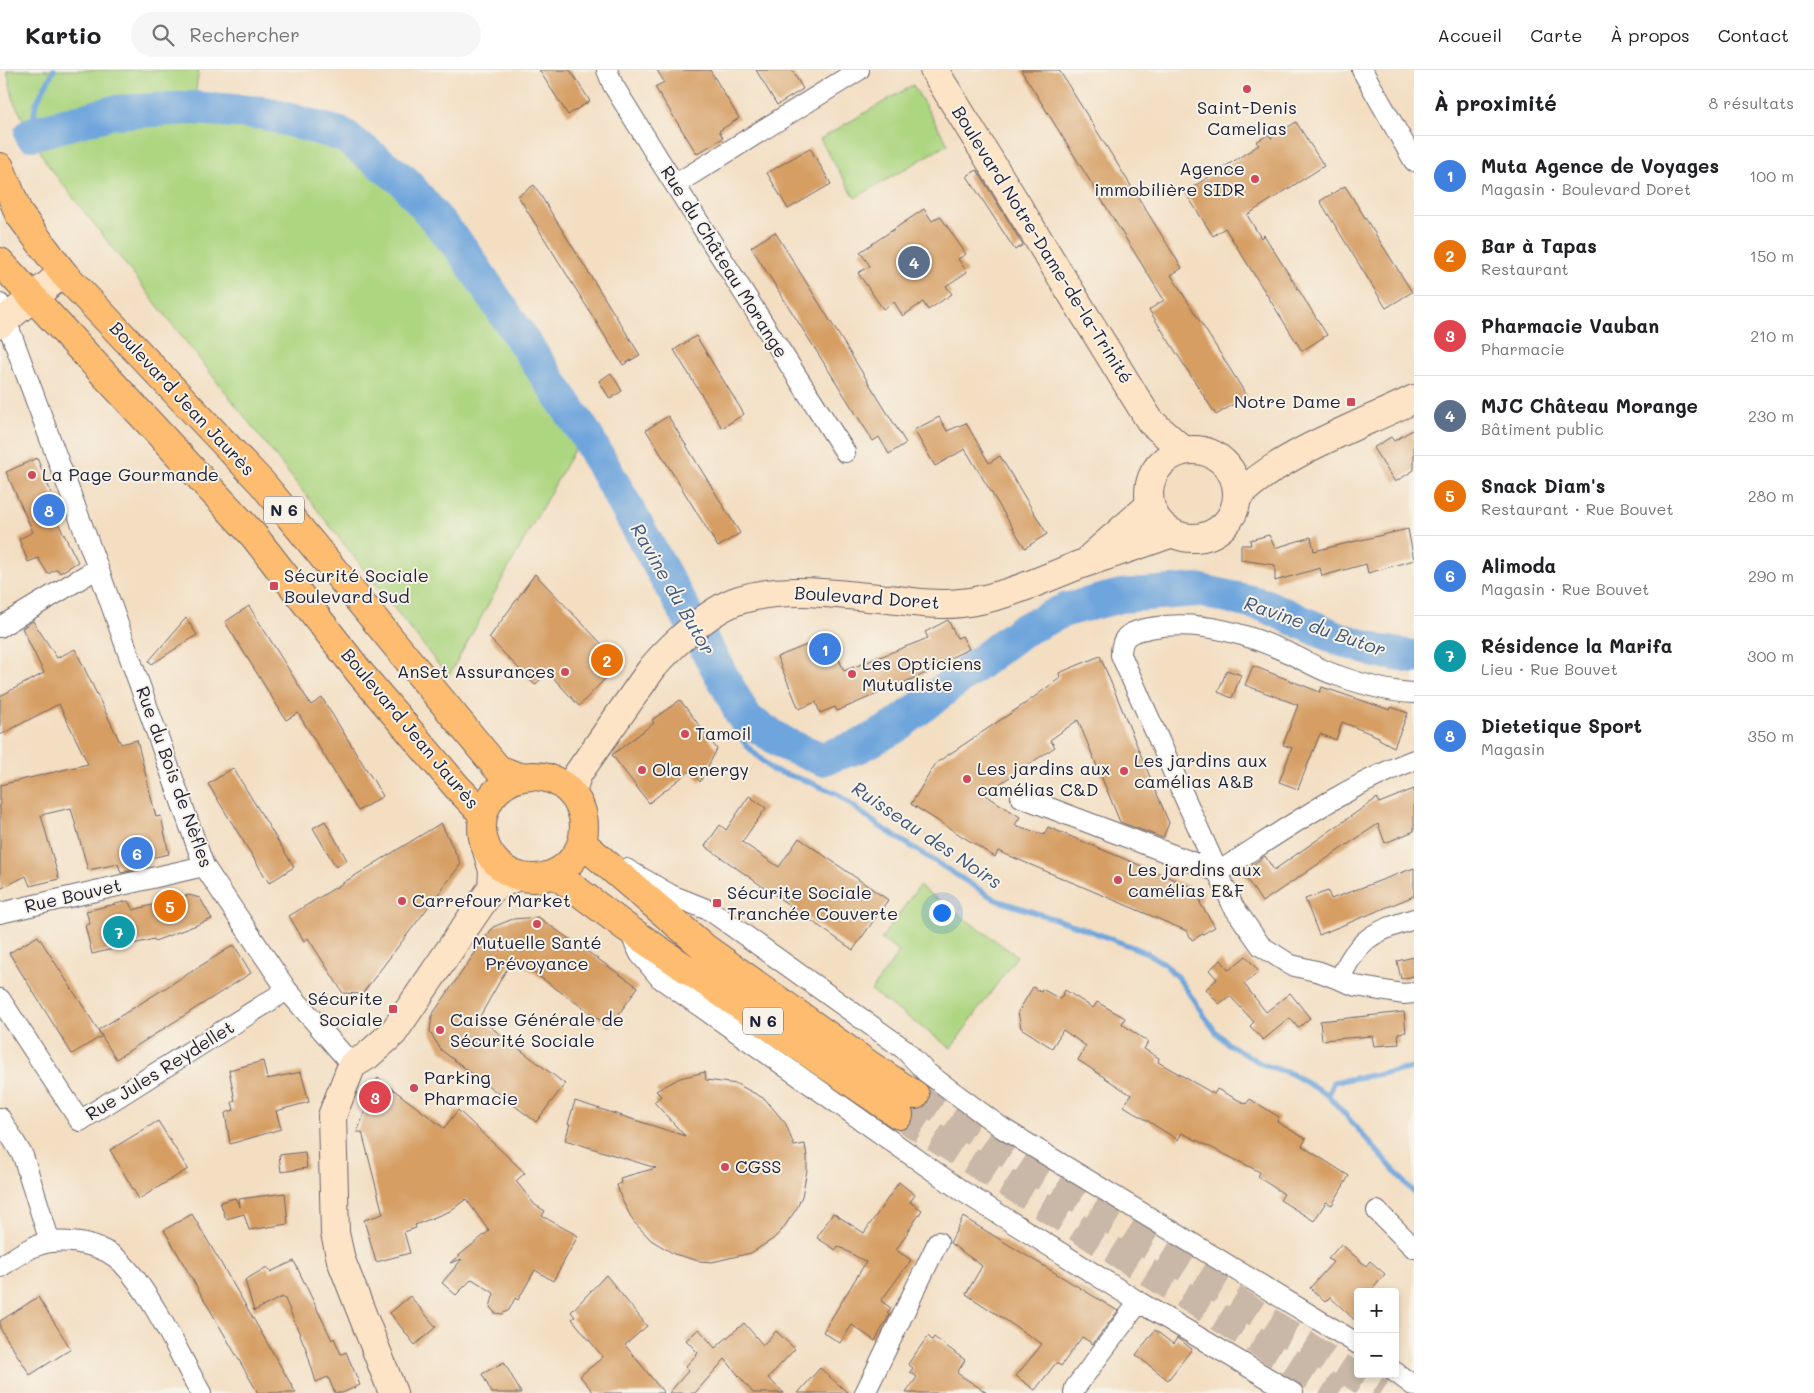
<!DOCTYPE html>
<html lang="fr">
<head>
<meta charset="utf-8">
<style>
	:root { --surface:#fff; --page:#f6f6f6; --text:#202124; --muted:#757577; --line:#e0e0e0; --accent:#d1495b }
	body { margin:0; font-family:Mali,sans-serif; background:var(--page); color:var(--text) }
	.controls { position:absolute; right:15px; bottom:15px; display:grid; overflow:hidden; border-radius:5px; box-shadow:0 2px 8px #0003 }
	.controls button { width:45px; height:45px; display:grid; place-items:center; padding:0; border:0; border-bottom:1px solid var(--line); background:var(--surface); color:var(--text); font:25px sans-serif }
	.you { position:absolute; left:941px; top:842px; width:18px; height:18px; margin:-12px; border:4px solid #fff; border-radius:50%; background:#1a73e8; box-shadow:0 0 0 8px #1a73e833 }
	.badge { display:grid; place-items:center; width:32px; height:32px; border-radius:50%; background:var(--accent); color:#fff; font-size:16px; font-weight:700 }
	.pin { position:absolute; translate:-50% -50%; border:2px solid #fff; box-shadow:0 1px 5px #0006 }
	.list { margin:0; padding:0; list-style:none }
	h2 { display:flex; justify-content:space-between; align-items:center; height:65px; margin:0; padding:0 20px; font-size:21px }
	h2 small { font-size:16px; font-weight:400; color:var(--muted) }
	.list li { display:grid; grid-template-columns:32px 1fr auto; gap:15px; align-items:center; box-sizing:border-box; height:80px; padding:0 20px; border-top:1px solid var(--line) }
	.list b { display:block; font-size:19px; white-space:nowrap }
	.list p { margin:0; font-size:16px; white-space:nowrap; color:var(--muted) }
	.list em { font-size:16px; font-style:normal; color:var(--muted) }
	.icon { flex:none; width:28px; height:28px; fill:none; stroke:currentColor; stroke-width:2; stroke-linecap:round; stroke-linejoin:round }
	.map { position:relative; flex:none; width:1414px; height:1323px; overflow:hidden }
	header { display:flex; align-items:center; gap:30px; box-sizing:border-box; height:70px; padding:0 25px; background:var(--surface); border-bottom:1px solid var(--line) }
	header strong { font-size:24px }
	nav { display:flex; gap:28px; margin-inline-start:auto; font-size:18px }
	.search { width:350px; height:45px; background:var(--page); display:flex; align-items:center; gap:12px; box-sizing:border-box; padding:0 18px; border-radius:28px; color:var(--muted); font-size:19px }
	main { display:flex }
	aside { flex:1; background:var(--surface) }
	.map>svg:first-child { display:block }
</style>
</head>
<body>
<header>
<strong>Kartio</strong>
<div class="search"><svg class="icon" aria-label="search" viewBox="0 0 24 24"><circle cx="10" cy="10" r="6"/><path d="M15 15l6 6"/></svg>Rechercher</div>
<nav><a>Accueil</a><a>Carte</a><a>À propos</a><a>Contact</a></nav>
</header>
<main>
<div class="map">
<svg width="1414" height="1323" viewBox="0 0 1414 1323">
	<rect width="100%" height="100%" fill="#f7f3e8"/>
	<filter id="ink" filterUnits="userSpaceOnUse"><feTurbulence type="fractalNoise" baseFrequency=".02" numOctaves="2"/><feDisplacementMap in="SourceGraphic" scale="10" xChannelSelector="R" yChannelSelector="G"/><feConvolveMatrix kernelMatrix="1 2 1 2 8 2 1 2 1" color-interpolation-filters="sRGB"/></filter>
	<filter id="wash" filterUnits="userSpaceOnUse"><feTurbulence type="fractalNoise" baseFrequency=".0096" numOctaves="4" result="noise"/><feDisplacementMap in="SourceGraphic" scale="20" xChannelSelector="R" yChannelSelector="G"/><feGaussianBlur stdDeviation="1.12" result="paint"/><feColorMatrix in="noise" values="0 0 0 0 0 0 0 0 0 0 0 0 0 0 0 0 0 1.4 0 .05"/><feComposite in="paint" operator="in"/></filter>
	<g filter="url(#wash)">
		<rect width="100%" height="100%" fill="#f3dec2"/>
		<!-- green -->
		<path fill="#add681" stroke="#687c5e" d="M7,0H199L193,38L264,43L343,65L404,111L463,181L584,362L448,607L47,94L14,32Z
			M913,15L948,74L855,128L820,69Z
			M919,816L1017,886L951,978L871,921L899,882L881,869Z"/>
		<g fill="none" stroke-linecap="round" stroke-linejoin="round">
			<!-- stream -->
			<path stroke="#6ea5dc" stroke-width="5.5" d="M31,64L36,33L54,0
				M715,597L720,631L728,650L746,675L772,700L807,711L837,724L879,756L996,830L1080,857L1145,882L1165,894L1179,909L1215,961L1228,974L1262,994L1292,1004L1328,1025L1414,1123
				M1328,1025L1333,1012L1414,998"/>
			<!-- river -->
			<path stroke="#6ea5dc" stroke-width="34" d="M31,64L114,42L193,38L264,43L343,65L404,111L463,181L584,362L746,649L787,675L822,689L860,676L895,657L1021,561L1065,540L1121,526L1197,520L1264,535L1337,568L1376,581L1414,587"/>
		</g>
		<g id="blocks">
			<!-- building -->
			<path fill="#d69e64" d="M539,0H570L590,31L568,45Z
				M657,0H710L739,48L719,61L723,68L697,84L655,17L664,12Z
				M756,0H792L803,19L777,35Z
				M1021,0H1059L1182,198L1171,205L1247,326L1216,345L1149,240L1164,230Z
				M1296,52L1324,96L1247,145L1261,168L1264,165L1327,265L1302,281L1225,158L1213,166L1185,122L1259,75L1256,72L1269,64L1271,68Z
				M810,78L831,114L788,139L767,103Z
				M977,100L1023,175L1015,180L967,106Z
				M534,115L640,285L623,295L518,126Z
				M1345,116L1412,222L1386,238L1320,131Z
				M924,139L932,151L940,146L966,184L958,189L967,202L946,216L952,224L928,240L923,232L903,246L894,232L883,239L858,203L870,196L860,182Z
				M775,162L906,373L889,384L879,367L873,371L751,177Z
				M696,266L744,344L722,358L674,280Z
				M611,303L622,321L610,329L599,311Z
				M668,346L740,463L718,477L646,360Z
				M939,347L947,361L966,353L989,393L1000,386L1047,464L1025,478L965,379L935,396L914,360Z
				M1414,359V400L1395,412L1373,378L1391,367L1394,371Z
				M37,388L61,447L56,449L78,492L60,503L57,499L48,504L38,488L28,492L19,469L33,462L6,402Z
				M1408,459L1414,490L1368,503L1366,494L1322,506L1320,498L1275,511V495L1241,490V475H1251L1250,470L1269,465L1275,478L1311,467L1314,481Z
				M535,504L620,593L579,636L548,602L535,615L489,568Z
				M249,536L311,635L322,628L383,726L358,741L298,643L286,650L225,552Z
				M186,548L197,565L152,594L149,591Z
				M948,550L957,568L962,566L969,579L929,598L931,601L837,641L835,637L820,643L816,632L799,639L777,587L829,566L844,601L928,568L925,562Z
				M33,551L57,588L75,579L121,674L137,670L156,747L161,746L169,784L146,789L143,798L121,803L118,794L88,800L71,738L41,745L59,809L30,816L26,806L0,819V715L88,694L59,634L0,665V626L44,603L22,558Z
				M1100,586L1169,753L1163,768L1120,752L1078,650L1050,670L1055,677L984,724L1020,747L1015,755L1044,765L1048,757L1204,822L1200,833L1215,857L1192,870L1187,861L998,781L995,787L911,734L936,693L1026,633L1060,608L1059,603Z
				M1253,596L1320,622L1322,617L1390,640L1391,637L1408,643L1394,677L1379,669V667L1342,652L1336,670L1320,664L1298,719L1279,712L1292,678L1283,675L1298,635L1245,615Z
				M1227,600L1241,605L1232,628L1218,622Z
				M680,630L717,679L700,712L691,700L649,733L612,685L654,653L652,650Z
				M233,698L294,797L269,813L208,714Z
				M1414,719V761L1385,773L1378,754L1262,832L1242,802L1265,786L1274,800L1377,728L1379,733Z
				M749,726L766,738L742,772L779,797L799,768L888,830L853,880L705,776L720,755L726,760Z
				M325,751L347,790L336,797L313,758Z
				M441,753L461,794L362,924L343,923L308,868L304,871L289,846Z
				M1414,798V826L1319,865L1305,829L1328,821L1331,829Z
				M189,825L200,828L212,849L155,871L154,869L92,884L85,855L90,854L86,841L128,831L133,840Z
				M538,847L638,917L610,957L513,888L479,948L565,1014L536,1052L441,980L430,962L432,945L493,857L513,849Z
				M38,866L102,966L72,984L9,883Z
				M234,875L251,903L116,989L98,960Z
				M1246,886L1259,902L1244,914L1266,942L1290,923L1310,948L1298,958L1290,948L1263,970L1250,956L1254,952L1230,926L1219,934L1206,919L1217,909L1209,900L1221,890L1229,900Z
				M1414,887V906L1401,909L1397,891Z
				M1033,917L1041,922L1042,919L1060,929L1065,920L1093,938L1097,932L1125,948L1122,954L1148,972L1144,979L1159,988L1158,992L1214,1024L1217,1019L1246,1034L1250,1029L1279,1047L1277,1052L1306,1069L1302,1076L1349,1106L1332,1135L1326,1132L1314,1151L1280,1130L1284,1124L1258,1107L1260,1102L1182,1063L1178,1070L1124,1036L1131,1025L1078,990L1086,976L1063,960L1052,978L1021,958L1018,942Z
				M1404,942L1406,962L1398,963L1399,974L1374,976L1372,966L1322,970L1320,951Z
				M263,991L267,1009L301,1002L309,1032L276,1041L281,1059L230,1074L225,1043L234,1040L232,1032L235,1031L229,1000Z
				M705,1002L706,1010L737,1014L765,1029L786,1054L794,1076L805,1074L807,1087V1100L802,1126L797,1138L782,1160L773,1169L751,1183L712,1192L699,1191L674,1184L651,1170L633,1151L621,1128L617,1115L621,1113L620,1108L656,1098L565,1070L570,1054H568L575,1031L685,1066L654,1032L661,1026L656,1021L680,1008Z
				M378,1008L444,1058L458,1040L525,1103L516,1111L535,1135L545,1141L542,1146L578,1166L553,1211L535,1200L518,1230L515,1228L509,1240L502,1244L495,1243L490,1237L494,1223L472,1209L456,1225L442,1213L462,1189L450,1193L489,1161L466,1129L450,1141L415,1155L416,1158L404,1162L410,1183L376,1192L364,1150L383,1144L362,1062H357L367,1037L361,1032Z
				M158,1051L188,1099L139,1129L110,1080Z
				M305,1082L307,1098L281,1102L279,1085Z
				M899,1112L915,1125L910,1132L922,1140L896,1180L911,1190L881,1231L891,1238L887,1243L890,1244L875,1271L852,1255L840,1273L823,1262L866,1192L838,1176L836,1180L817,1168L833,1143L864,1163Z
				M285,1123L288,1154L249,1160L244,1144L226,1149L220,1132L235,1128L240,1137L239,1129Z
				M192,1144L246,1236L296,1323H258L164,1160Z
				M963,1147L1118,1241L1093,1274L1082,1267L1061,1296L1056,1293L1035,1320L1016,1306L1042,1274L966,1224L982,1196L950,1173Z
				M1341,1174L1366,1196L1370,1191L1385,1204L1370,1222H1358V1253L1330,1227L1325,1232L1310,1218L1333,1192L1328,1189Z
				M294,1191L332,1270L334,1268L341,1284L346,1282L360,1315L342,1323H335L328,1307L316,1312L306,1279L285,1229L282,1227L254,1241L245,1210L267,1197L270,1202Z
				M606,1205L647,1256L625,1275L664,1323H594L580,1306L603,1287L572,1249L575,1247L571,1242Z
				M410,1226L436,1257L415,1275L390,1243Z
				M38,1227L71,1279L30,1305L0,1258V1251Z
				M744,1253L763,1275L776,1261L795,1279L768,1308L784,1323H753L725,1289L695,1323H669L689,1300L685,1297L698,1283L686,1270L699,1259L715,1278Z
				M1155,1260L1173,1274L1177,1268L1192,1279L1168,1310L1136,1285Z
				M928,1266L932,1270L934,1267L965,1290L957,1303L987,1323H906L917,1307L910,1302L913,1298L908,1294Z
				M504,1292L521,1323H492L482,1304Z
				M820,1298L848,1323H798Z"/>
		</g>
	</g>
	<g filter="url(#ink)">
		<use href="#blocks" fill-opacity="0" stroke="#6b646a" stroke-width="1"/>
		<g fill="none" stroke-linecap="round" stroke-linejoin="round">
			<!-- primary-tunnel -->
			<path stroke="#c9b8a7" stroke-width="28" stroke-dasharray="28 14" stroke-linecap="butt" d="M915,1025L1381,1323
				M899,1045L1339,1323"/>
			<defs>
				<path id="street" d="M607,0L613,15L658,88L845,382
					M1362,0L1414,91
					M676,114L859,0
					M0,234L98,498L204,796L287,920L352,995
					M0,557L98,498
					M1414,623C1387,622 1361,614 1336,605C1320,600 1306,591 1291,584C1248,564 1198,549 1150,558C1131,562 1121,564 1121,585L1233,836L1261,876L1291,895L1320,902L1356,916L1403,924L1414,923
					M1021,727L1218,802
					M626,799L671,825L711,841L904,979L926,1002L1002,1058L1358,1274
					M1218,802C1281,762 1344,717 1414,690
					M0,843L204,796
					M628,859L640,884L660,908L962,1121L1139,1232L1293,1323
					M1340,909C1358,868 1373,862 1414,849
					M0,929L80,1051L287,920
					M0,1048L23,1086L50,1172
					M1377,1141L1414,1178
					M0,1197C16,1187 32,1174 51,1172C74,1170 105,1175 122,1193C152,1224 179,1284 201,1323
					M1395,1302L1414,1316
					M865,1323L938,1172
					M1074,1323L1075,1318L1139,1232"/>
				<path id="secondary" d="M934,0L1150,351L1183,380
					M0,254L63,203
					M1149 424a44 44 0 1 1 88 0a44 44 0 1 1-88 0Z
					M1238,426C1281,383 1359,356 1414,329
					M1092,486L1150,435
					M572,723L577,705L653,597C673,574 709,540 739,530C786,515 840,525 889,529C913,532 937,536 961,533C1001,529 1041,510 1079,495C1110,484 1141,475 1172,463
					M486,777L493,801L492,818
					M393,1323L341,1190L335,1163L332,1046L352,995L367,986L393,963L492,818L518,806"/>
				<path id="primary" d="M0,97L19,144L63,203L262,413L498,699L519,707
					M0,192L254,466L360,603L457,717L483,744
					M482 757a51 51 0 1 1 102 0a51 51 0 1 1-102 0Z
					M582,773L705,878L868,994L915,1025
					M555,804L627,858L899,1045"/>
			</defs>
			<!-- street casing -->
			<use href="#street" stroke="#6b646a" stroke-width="22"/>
			<!-- secondary casing -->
			<use href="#secondary" stroke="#6b646a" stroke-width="30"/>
			<!-- primary casing -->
			<use href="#primary" stroke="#6b646a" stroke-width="30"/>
			<!-- street -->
			<use href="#street" stroke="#fff" stroke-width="20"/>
			<!-- secondary -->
			<use href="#secondary" stroke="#fee4c6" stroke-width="28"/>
			<!-- primary -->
			<use href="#primary" stroke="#fdbc70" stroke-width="28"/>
		</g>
	</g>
	<!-- markers -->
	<g fill="#d1495b" stroke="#f7f3e8" stroke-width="2">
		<circle cx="1247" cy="19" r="5"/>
		<circle cx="1255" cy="109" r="5"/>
		<rect x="1346" y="327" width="10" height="10" rx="2.5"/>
		<circle cx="32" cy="405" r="5"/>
		<rect x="269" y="511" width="10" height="10" rx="2.5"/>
		<circle cx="565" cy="602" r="5"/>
		<circle cx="852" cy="604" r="5"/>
		<circle cx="685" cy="664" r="5"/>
		<circle cx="642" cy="700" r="5"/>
		<circle cx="1124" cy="701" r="5"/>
		<circle cx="967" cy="709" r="5"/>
		<circle cx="1118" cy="810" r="5"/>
		<circle cx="402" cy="831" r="5"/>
		<rect x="712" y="828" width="10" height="10" rx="2.5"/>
		<circle cx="537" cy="854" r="5"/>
		<rect x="388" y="934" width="10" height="10" rx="2.5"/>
		<circle cx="440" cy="960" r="5"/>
		<circle cx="414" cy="1018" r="5"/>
		<circle cx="725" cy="1097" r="5"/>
	</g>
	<g text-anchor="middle" stroke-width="4" stroke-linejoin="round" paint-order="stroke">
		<!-- shield labels -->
		<g fill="#f7f3e8" stroke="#62616f" stroke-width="1">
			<rect x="264" y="426.5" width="40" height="27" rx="4"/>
			<rect x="743" y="937.5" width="40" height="27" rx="4"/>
		</g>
		<g font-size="16" font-weight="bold" fill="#22223b">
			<text x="284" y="446">N 6</text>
			<text x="763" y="957">N 6</text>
		</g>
		<!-- poi labels -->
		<g font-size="18" fill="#22223b" stroke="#f7f3e8" text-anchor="start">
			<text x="1247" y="44" text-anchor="middle">Saint-Denis<tspan x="1247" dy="21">Camelias</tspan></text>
			<text x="1245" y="105" text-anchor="end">Agence<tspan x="1245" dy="21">immobilière SIDR</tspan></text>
			<text x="1341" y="338" text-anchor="end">Notre Dame</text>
			<text x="42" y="411">La Page Gourmande</text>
			<text x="284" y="512">Sécurité Sociale<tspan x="284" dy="21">Boulevard Sud</tspan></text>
			<text x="862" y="600">Les Opticiens<tspan x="862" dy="21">Mutualiste</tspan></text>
			<text x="555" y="608" text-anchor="end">AnSet Assurances</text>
			<text x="695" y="670">Tamoil</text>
			<text x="1134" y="697">Les jardins aux<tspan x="1134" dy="21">camélias A&amp;B</tspan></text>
			<text x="977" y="705">Les jardins aux<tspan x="977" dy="21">camélias C&amp;D</tspan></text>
			<text x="652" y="706">Ola energy</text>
			<text x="1128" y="806">Les jardins aux<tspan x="1128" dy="21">camélias E&amp;F</tspan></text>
			<text x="727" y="829">Sécurite Sociale<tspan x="727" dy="21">Tranchée Couverte</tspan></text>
			<text x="412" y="837">Carrefour Market</text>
			<text x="537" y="879" text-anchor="middle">Mutuelle Santé<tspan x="537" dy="21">Prévoyance</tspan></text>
			<text x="383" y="935" text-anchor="end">Sécurite<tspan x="383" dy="21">Sociale</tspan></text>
			<text x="450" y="956">Caisse Générale de<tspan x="450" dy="21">Sécurité Sociale</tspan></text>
			<text x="424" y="1014">Parking<tspan x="424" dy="21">Pharmacie</tspan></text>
			<text x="735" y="1103">CGSS</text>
		</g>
		<!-- street labels -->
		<g font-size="18" fill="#22223b" stroke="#f7f3e8">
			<text transform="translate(1042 175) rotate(58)" y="6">Boulevard Notre-Dame-de-la-Trinité</text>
			<text transform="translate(724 192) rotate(58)" y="6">Rue du Château Morange</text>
			<text transform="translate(182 329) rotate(47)" y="6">Boulevard Jean Jaurès</text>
			<text transform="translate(867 528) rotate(4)" y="6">Boulevard Doret</text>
			<text transform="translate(410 659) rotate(50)" y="6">Boulevard Jean Jaurès</text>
			<text transform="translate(174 707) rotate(70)" y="6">Rue du Bois de Nèfles</text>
			<text transform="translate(73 826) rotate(-13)" y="6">Rue Bouvet</text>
			<text transform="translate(160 1001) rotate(-32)" y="6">Rue Jules Reydellet</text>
		</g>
		<!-- water labels -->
		<g font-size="19" font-style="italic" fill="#40567b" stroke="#f7f3e8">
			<text transform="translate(673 519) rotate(60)" y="7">Ravine du Butor</text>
			<text transform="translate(1315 556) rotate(19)" y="7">Ravine du Butor</text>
			<text transform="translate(927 765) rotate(34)" y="7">Ruisseau des Noirs</text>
		</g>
	</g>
</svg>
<div class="controls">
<button>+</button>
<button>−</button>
</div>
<div class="you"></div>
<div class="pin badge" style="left:825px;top:579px;background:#3f7fe0">1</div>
<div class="pin badge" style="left:607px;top:590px;background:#e8710a">2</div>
<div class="pin badge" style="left:375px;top:1027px;background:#e0444e">3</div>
<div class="pin badge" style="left:914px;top:192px;background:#5c6f8a">4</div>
<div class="pin badge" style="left:170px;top:836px;background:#e8710a">5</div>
<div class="pin badge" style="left:137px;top:783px;background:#3f7fe0">6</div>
<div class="pin badge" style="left:119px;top:862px;background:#0f9aa8">7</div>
<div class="pin badge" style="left:49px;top:440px;background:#3f7fe0">8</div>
</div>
<aside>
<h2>À proximité<small>8 résultats</small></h2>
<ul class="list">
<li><span class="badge" style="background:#3f7fe0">1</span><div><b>Muta Agence de Voyages</b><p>Magasin · Boulevard Doret</p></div><em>100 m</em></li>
<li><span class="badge" style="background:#e8710a">2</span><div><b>Bar à Tapas</b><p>Restaurant</p></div><em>150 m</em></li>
<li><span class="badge" style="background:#e0444e">3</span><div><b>Pharmacie Vauban</b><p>Pharmacie</p></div><em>210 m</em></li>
<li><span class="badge" style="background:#5c6f8a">4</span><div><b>MJC Château Morange</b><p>Bâtiment public</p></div><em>230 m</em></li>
<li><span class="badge" style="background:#e8710a">5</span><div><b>Snack Diam's</b><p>Restaurant · Rue Bouvet</p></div><em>280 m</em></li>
<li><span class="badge" style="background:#3f7fe0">6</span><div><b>Alimoda</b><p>Magasin · Rue Bouvet</p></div><em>290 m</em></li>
<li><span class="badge" style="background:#0f9aa8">7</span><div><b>Résidence la Marifa</b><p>Lieu · Rue Bouvet</p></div><em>300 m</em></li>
<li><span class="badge" style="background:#3f7fe0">8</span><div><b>Dietetique Sport</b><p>Magasin</p></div><em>350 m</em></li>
</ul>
</aside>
</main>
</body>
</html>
